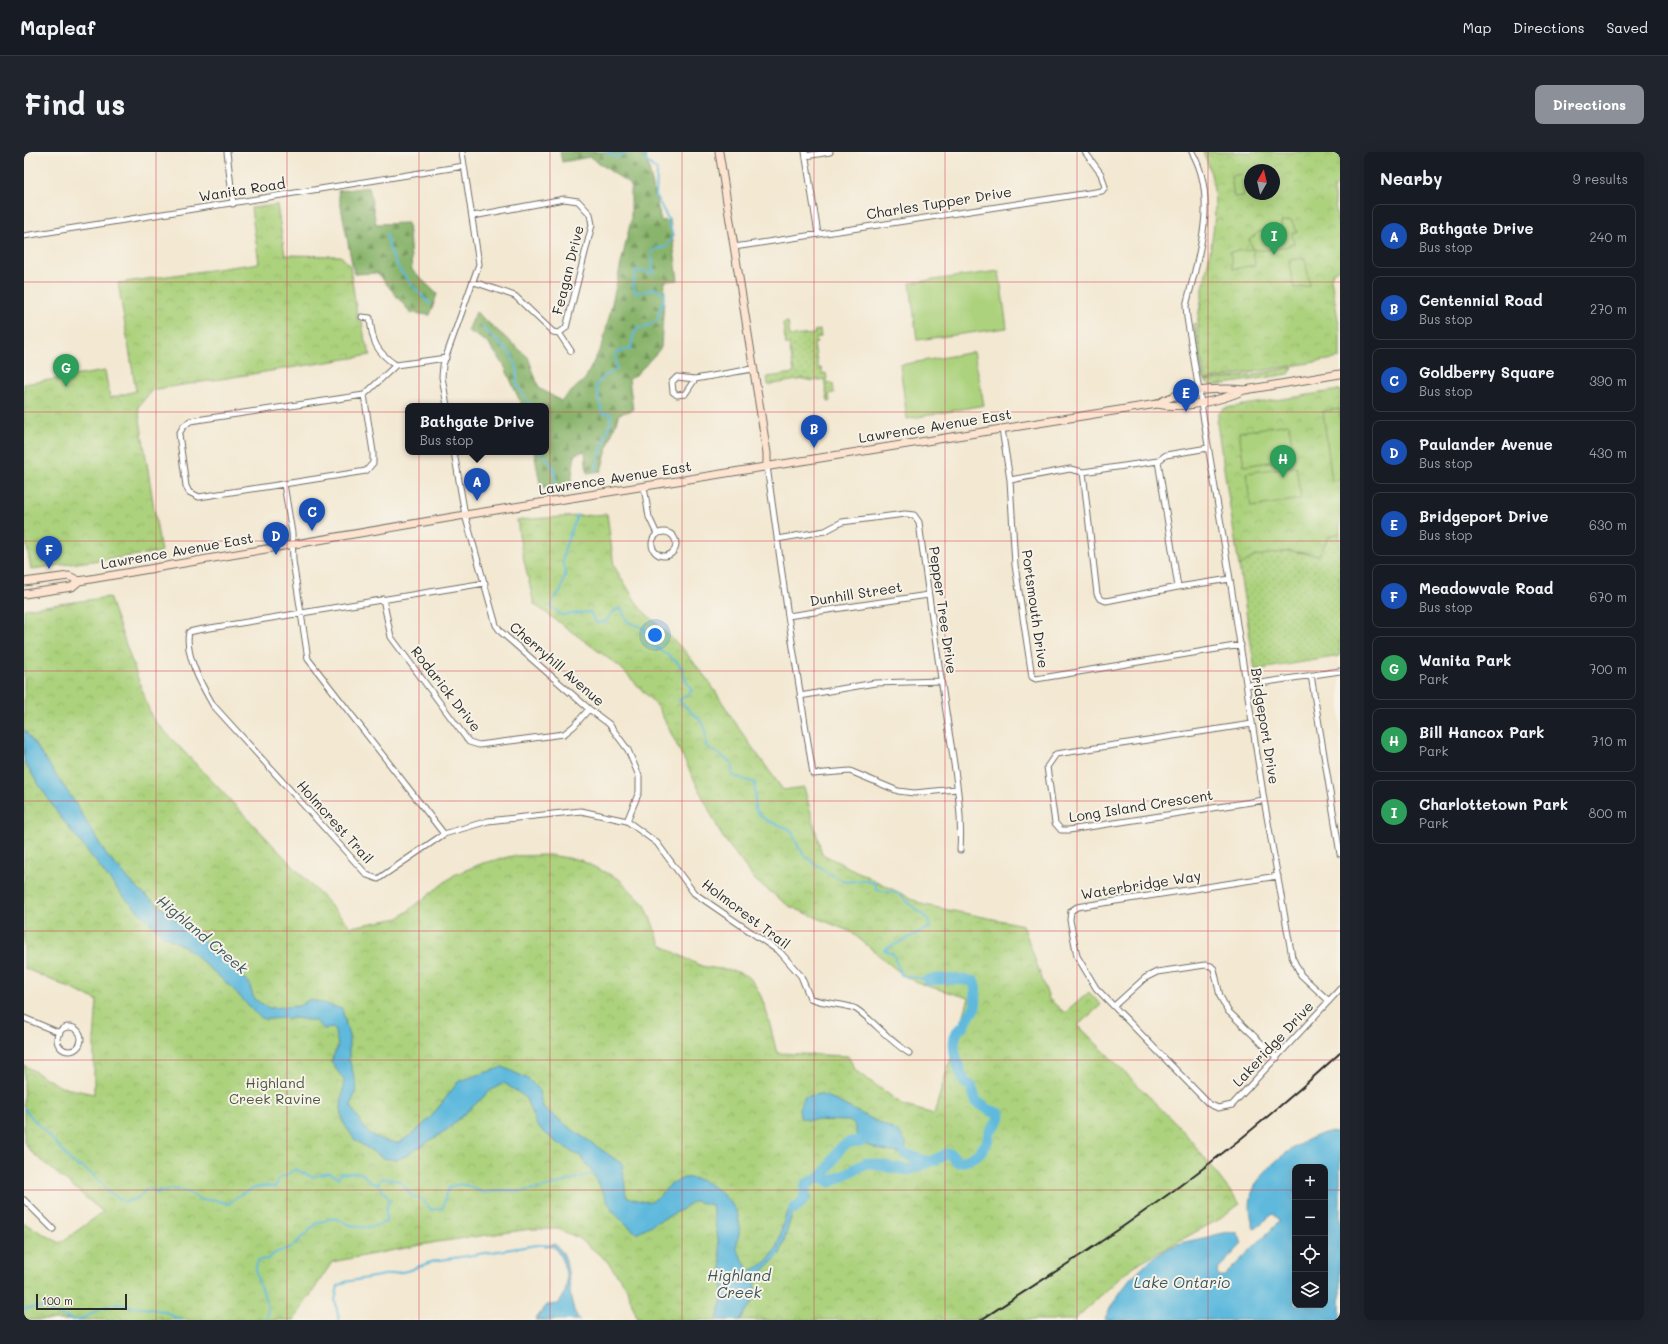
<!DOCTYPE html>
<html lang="en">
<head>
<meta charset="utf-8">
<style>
	:root { --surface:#171b24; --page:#20242c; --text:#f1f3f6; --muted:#9ea1a6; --line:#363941; --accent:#8c9099 }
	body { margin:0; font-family:Mali,sans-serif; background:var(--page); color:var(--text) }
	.controls { position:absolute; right:12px; bottom:12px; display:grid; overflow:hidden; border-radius:8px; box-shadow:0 4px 16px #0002 }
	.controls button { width:36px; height:36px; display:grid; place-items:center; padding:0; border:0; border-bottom:1px solid var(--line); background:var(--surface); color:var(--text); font:20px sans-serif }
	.compass { position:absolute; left:1220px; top:12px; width:36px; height:36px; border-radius:50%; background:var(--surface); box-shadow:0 4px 16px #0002; rotate:8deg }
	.scale { position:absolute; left:12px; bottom:10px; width:91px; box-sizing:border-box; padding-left:4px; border:2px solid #2b2b2b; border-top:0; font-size:11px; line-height:14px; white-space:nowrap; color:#2b2b2b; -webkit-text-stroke:3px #f7f3e8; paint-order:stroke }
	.you { position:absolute; left:631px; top:483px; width:14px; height:14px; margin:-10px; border:3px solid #fff; border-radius:50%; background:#1a73e8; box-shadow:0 0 0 6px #1a73e833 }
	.badge { display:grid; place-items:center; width:26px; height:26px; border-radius:50%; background:var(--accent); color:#fff; font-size:13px; font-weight:700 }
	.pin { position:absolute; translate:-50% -33px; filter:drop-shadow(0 1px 2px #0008) }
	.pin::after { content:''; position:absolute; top:21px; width:14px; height:12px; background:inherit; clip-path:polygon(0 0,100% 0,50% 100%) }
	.popup { position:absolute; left:381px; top:251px; width:144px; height:52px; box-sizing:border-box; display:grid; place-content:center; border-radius:8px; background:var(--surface); filter:drop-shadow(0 1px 3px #0005); font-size:13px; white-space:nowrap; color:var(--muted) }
	.popup b { font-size:15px; color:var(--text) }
	.popup::after { content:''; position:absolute; left:50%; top:100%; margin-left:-8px; border:8px solid transparent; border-top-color:var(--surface) }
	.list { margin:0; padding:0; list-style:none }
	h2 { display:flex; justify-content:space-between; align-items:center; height:52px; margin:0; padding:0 16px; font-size:17px }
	h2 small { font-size:13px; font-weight:400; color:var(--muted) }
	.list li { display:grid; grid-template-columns:26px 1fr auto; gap:12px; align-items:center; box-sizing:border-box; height:64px; margin:0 8px 8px; padding:0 8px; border:1px solid var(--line); border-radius:8px }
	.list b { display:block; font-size:15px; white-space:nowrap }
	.list p { margin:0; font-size:13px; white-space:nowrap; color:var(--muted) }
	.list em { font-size:13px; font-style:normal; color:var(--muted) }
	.icon { flex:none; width:22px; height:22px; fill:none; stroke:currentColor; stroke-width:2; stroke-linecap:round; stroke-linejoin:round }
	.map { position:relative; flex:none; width:1316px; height:1168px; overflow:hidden; border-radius:8px }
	header { display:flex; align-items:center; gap:24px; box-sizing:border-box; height:56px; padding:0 20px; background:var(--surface); border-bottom:1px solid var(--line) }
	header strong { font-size:19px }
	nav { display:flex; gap:22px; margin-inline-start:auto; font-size:14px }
	.intro { display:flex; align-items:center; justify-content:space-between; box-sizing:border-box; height:96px; padding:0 24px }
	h1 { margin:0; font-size:28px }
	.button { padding:10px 18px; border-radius:8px; background:var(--accent); color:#fff; font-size:14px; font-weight:700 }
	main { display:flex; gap:24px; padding:0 24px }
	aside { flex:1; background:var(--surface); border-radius:8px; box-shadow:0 4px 16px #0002 }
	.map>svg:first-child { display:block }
</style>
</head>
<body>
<header>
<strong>Mapleaf</strong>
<nav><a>Map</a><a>Directions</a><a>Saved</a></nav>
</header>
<div class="intro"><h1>Find us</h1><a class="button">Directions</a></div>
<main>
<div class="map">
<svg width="1316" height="1168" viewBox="0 0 1316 1168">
	<defs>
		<pattern id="grass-dots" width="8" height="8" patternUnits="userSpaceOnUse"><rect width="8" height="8" fill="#acd27d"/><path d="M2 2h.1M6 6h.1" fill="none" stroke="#94b46c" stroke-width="1.8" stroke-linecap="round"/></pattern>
		<pattern id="forest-firs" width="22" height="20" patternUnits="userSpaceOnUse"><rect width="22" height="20" fill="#89b46c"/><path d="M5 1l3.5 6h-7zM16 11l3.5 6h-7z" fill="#709359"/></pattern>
		<pattern id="park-crowns" width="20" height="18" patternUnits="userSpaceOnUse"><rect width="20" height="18" fill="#acd27d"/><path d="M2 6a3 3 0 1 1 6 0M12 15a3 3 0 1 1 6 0" fill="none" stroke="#94b46c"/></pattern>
	</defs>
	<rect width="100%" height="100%" fill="#f7f3e8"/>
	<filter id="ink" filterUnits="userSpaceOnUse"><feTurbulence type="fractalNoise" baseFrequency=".025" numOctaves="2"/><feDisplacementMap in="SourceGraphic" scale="8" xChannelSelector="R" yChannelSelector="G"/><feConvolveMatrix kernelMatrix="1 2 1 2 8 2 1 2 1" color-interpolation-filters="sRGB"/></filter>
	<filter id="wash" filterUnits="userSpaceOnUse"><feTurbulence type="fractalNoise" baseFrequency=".012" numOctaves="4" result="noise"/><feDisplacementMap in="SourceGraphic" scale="16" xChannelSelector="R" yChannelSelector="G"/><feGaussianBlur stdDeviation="0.9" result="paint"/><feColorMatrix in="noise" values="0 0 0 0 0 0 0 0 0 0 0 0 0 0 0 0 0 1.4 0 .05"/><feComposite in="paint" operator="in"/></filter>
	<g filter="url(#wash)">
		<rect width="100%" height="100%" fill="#f3e8d2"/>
		<!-- grass -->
		<path fill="url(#grass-dots)" stroke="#6c7e54" d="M764,170L766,184L791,182L790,179L796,178L797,185L792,186L793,191L790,192L794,216H797L799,222L802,221L804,232L809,231L810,241L805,242L806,249L804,250L800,227L789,229L779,227L744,233L743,225L770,221L765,192L762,193L759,171Z
			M1171,171L1179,226L1178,227L1168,173Z
			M1269,215L1265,222L1188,234L1181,229L1230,223Z
			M1316,381V504L1231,518L1215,414L1231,404L1266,399L1295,403L1305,384Z"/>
		<!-- forest -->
		<path fill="url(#forest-firs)" stroke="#5a704c" d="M536,0H621L637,69L646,68L654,128L641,129L637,196L612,223L605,227L609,258L595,262L586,287L577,319L563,321L561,299L551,302L547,331L517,337L510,300H522V254H498L480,213L463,190L444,179L452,160L504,205L515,236L537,249L561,227L579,191L607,68V33L566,5L538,10Z
			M345,35L352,72L384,71L388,118L413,142L406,163L387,161L353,121L330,122L314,39Z"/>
		<!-- park -->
		<path fill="url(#park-crowns)" stroke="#6c7e54" fill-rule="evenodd" d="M1179,0H1316V35L1309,36L1316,89V117L1309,120L1307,126L1316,179V206L1181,228C1179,210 1174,191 1174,174C1173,164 1177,153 1178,143C1186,94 1202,48 1179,0ZM1226,18H1250V42H1226Z
			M253,53L261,103L317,104L326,114L334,170L338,169L341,189L347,203L128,238L114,255L137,400L7,417L0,379V232L81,219L86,246L112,239L94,131L235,111L227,56Z
			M1316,238V381L1305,384L1295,403L1266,399L1231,404L1215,414L1193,271L1195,261L1201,256Z
			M583,362L590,414L616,456L660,498L686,531L716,578L759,638L780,635L798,702L900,753L999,773L1025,847L1041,861L1065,840L1077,853L1054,873L1161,981L1216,1052L1190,1070L1109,1114L1050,1168H614L602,1135L583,1109L555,1086L533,1077H507L413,1090L308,1110L270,1168H0V1071L36,1091L79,1060L6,999L0,989V913L37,935L70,942V888L73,848L0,816V457L85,445L128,566L327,775L375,766L430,723L459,711L488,704L525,703L556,708L595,727L621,753L637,793C649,799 662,807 675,813C691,819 715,814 728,829C742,846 747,880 753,901L824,904L832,919L881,954L910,962L945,846L900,833L880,824L827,780L765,754L731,728L698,684L634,555L596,515L510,452L497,395L493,368Z"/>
		<!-- pitch -->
		<path fill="#acd27d" stroke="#6c7e54" d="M1217,22L1220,44L1210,45L1207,24Z
			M1267,68L1273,80L1268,81L1270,92H1265V94C1258,95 1233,101 1230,97C1228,95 1227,90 1225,88L1236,79L1240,81L1250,79L1257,75V70Z
			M1229,97L1231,113L1209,117L1206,100Z
			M1281,106L1286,134L1270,136L1265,108Z
			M975,119L983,176L893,188L886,131Z
			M950,200L960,253L883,267L876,213Z
			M1316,257V328L1308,329L1299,259Z
			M1265,272L1270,306L1220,314L1215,280Z
			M1272,314L1277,347L1227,355L1222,321Z"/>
		<!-- water -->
		<path fill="#5fb9dd" stroke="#457284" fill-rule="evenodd" d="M0,577L48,646L83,704L116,739L178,787L225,831L230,847L245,856L275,854L286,847L318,857L325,884V907L333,935L327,954C342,980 344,986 374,991L390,981L406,966L435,929L479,915L504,927L514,936L519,955L539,971L598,1012L602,1044C639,1060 630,1038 657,1027C675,1020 705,1044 712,1059C718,1072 715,1083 712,1095L725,1119C731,1116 740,1113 744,1108C765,1087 749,1053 787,1045L768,1062L756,1102L732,1126L731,1146L716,1168H693C705,1132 694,1090 688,1053L670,1049L657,1058L612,1081L589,1060L568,1019L556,1004L532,990L513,974L501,945L480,931L467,938L424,977L382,1004L372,1008L359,1006L331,988L319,970L317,956L320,928L307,910L314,893L310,876L300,877L291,869L271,866L239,867L230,860L208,836L163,796L138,783L97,742L35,663L0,610Z
			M795,942L804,945L876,981L882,990L881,1002C869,1000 842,997 835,987C832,984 831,976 830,972L825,969L783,968L776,965L775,956L780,945Z
			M1304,980L1316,981V1168H1080C1094,1140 1114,1113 1143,1097C1155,1090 1171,1088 1184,1085C1195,1082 1203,1079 1214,1081L1218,1092L1194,1117L1193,1122L1196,1124H1200L1255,1070L1254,1066L1249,1062L1230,1077C1227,1065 1224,1054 1228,1041C1237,1014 1278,987 1304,980ZM1271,1015H1301V1153H1271Z
			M531,1092C533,1095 537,1098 539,1101C548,1119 542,1154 556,1168H511L523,1153L534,1152C549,1136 542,1110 530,1095L520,1094Z"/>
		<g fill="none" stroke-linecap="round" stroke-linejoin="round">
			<!-- stream -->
			<path stroke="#5fb9dd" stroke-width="2" d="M582,0L592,5L606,0
				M362,81C367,114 384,129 406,152
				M459,176L487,202L493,216V234L507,254
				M516,300C527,311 533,314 531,331
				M571,319L586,271L587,262L578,261L572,234L579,225L593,217L591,203L596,199L607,197L609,185L613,176H618L633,169L641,141L630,136L613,142L609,133L612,118L630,121L627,101L633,96H641L649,85L644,67L632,44L633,18L621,8L619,0
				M553,363C549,380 532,404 542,419L537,439L530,446L527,455L538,463L566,460L572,471L581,470L590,459L597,456L603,469L621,477L626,492L637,498L653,510L659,517L660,525L668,539L655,548C662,558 678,565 681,577C682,582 681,589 682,594L708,611V623C715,628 723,627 731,631V657L740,667L767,678L775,696L782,705L798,717L821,730L840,728L852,732V738L875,741L880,747L905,768L906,775L860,798L869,802L877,823L904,828
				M0,956C11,971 26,983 38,998C42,1003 46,1012 53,1013L54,1016L57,1014L74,1027L84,1040L102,1050L116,1045L122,1037H128L134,1042L135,1038L142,1040L144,1038C158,1036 166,1040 177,1048L188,1047L205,1052C213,1042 239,1029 251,1036L255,1026L261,1024L271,1017L288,1025L305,1021L314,1026L317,1021C324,1022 330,1020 338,1021L347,1031L354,1032
				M0,1157L15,1155L49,1168
				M53,1168L64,1164L79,1155L93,1152L139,1159L157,1168
				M242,1168C251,1151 225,1127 234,1108L244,1107L251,1101L268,1095L293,1071L310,1066C330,1076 341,1079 362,1070V1056L366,1048L354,1032L357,1026L376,1029L388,1044L398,1047L407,1058L419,1056L422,1041L426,1035L435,1032L444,1034L460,1041L478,1038L493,1040L523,1035L571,1021
				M315,1168L311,1148L314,1134L321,1130L383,1119L410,1109L513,1093H525"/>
			<!-- river -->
			<path stroke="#5fb9dd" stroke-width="11" d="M881,1002L904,1010
				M798,1024C813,1010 810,988 837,989
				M770,1057L780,1048L782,1032C795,1028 792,1020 807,1030L842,1011L884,1018L913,1007L923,1002L928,1003L933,1010C947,1009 957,1002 963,990C965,987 964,983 965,981C969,973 976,972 976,962L965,958L952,949L947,934L941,931C935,918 925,894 933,880C935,877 938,876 940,874C941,872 950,856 951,855C953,848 951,837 951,830C943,827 913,826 904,828"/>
		</g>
	</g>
	<g filter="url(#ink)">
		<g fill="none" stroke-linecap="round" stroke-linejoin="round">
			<defs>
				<path id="street" d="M203,0L209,52
					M781,0L794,82
					M1168,0C1195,47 1174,105 1162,154L1163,166L1206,427L1240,648L1268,805L1277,823L1305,849
					M782,4L806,0
					M449,64L540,47L554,49L566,62L568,73L542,176L535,181L529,180L491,144L450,130
					M0,84L440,14
					M710,95L1078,39L1081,35L1077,22L1061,0
					M338,165L346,166C348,189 352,200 372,213
					M535,181L547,199
					M671,227L661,242L653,243L649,240L648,230L653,225L671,227L728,217
					M340,243L349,300V311L342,319L260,332L268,381L269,409L284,507L420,682
					M423,254L418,225L419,213L455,112L438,0
					M978,277L986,328L991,413L1008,525L1012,527L1217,493
					M430,300L441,363L472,473L477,480L565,557L585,572L604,598L615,624V640L603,669
					M1134,309L1142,303L1184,296
					M743,314L764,464L789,622L826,619L874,639L890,641L933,637
					M986,328L1046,317L1059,320
					M260,332L175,345L165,340L162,334L155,282L159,275L166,269L340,243L372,213L422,206
					M620,335L625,365L633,382
					M628 392a12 12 0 1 1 24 0a12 12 0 1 1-24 0Z
					M753,387L801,379L818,370L881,362L890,363L895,370C903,435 913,500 923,566C929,609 939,654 936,698
					M461,431L174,478L165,480C160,502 178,534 189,553L343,723L354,727L420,682L464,669L557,659L603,669L633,691L670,741L756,800L777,824L786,846C799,852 824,852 832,857C850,869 865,889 885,901
					M1154,435L1134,309L1059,320L1073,442L1076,447L1082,449L1154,435L1206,427
					M359,447L367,485L445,590L455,593L540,582L550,574L565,557
					M764,464L904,443
					M1287,523L1316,702
					M1223,533L1316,519
					M776,544L851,531L917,529
					M1228,572L1032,602L1023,615L1031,671L1037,678H1045L1240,648
					M1254,724L1053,755L1047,759L1046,768L1053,804L1072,836L1185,952L1194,956L1208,953L1316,837
					M1090,854L1121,826L1133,820L1181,813L1187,814L1190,817L1196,844L1204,859L1253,906
					M0,866L36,881
					M33 887a12 12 0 1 1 24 0a12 12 0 1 1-24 0Z
					M0,1048L29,1077"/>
				<path id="secondary" d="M695,0L743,301V314
					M1133,252C1157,257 1198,249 1220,238
					M0,430L45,424L55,429
					M0,442L48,435L55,429L441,363L1133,252C1155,238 1195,235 1221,238L1316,222"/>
			</defs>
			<!-- street casing -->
			<use href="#street" stroke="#716d65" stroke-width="7"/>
			<!-- secondary casing -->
			<use href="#secondary" stroke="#716d65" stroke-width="9"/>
			<!-- street -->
			<use href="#street" stroke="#fff" stroke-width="5"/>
			<!-- secondary -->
			<use href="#secondary" stroke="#fde4d0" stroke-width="7"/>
			<!-- rail -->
			<path stroke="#2b2b2b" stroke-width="2" d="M957,1168C1008,1134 1061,1102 1111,1066C1183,1016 1252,960 1316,901"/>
		</g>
	</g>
	<!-- grid -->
	<path fill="none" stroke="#d1495b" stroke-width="1" stroke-opacity="0.55" d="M132,0V1168M263,0V1168M395,0V1168M526,0V1168M658,0V1168M790,0V1168M921,0V1168M1053,0V1168M1184,0V1168M0,130H1316M0,260H1316M0,389H1316M0,519H1316M0,649H1316M0,779H1316M0,908H1316M0,1038H1271M1301,1038H1316"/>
	<g text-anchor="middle" stroke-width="4" stroke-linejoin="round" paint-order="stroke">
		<!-- street labels -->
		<g font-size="14" fill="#2b2b2b" stroke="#f7f3e8">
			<text transform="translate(218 38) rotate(-9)" y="5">Wanita Road</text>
			<text transform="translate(915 51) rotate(-9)" y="5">Charles Tupper Drive</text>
			<text transform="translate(544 118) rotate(-76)" y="5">Feagan Drive</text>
			<text transform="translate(911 274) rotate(-9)" y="5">Lawrence Avenue East</text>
			<text transform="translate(591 326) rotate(-9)" y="5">Lawrence Avenue East</text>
			<text transform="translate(153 399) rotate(-10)" y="5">Lawrence Avenue East</text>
			<text transform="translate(832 442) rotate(-9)" y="5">Dunhill Street</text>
			<text transform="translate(1011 457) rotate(82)" y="5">Portsmouth Drive</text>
			<text transform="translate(919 458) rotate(82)" y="5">Pepper Tree Drive</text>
			<text transform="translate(533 512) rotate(41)" y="5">Cherryhill Avenue</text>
			<text transform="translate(422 537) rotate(52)" y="5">Rodarick Drive</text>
			<text transform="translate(1241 574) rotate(81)" y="5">Bridgeport Drive</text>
			<text transform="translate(1117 654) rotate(-9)" y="5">Long Island Crescent</text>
			<text transform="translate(311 670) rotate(48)" y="5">Holmcrest Trail</text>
			<text transform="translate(1117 733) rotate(-9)" y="5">Waterbridge Way</text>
			<text transform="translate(722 762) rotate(37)" y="5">Holmcrest Trail</text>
			<text transform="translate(1249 892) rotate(-47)" y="5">Lakeridge Drive</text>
		</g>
		<!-- park labels -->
		<g font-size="14" fill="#4b5540" stroke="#f7f3e8">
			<text x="251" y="936">Highland<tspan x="251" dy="16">Creek Ravine</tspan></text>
		</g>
		<!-- water labels -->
		<g font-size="15" font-style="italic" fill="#3b5660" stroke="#f7f3e8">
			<text transform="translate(178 783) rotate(40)" y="5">Highland Creek</text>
			<text x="715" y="1129">Highland<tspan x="715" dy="17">Creek</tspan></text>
			<text x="1158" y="1136">Lake Ontario</text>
		</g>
	</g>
</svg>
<div class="controls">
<button>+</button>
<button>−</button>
<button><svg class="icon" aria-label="locate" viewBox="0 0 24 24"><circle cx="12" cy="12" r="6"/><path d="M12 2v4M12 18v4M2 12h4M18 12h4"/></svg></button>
<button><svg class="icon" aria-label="layers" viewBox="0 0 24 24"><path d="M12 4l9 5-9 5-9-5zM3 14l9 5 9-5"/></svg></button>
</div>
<svg class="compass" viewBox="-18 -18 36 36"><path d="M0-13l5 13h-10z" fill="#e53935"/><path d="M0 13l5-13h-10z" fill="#9ea1a6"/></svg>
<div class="scale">100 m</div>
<div class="you"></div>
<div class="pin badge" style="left:453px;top:349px;background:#1a4fb4">A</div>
<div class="popup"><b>Bathgate Drive</b>Bus stop</div>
<div class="pin badge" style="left:790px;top:296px;background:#1a4fb4">B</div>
<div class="pin badge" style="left:288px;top:379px;background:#1a4fb4">C</div>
<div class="pin badge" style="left:252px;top:403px;background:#1a4fb4">D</div>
<div class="pin badge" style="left:1162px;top:260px;background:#1a4fb4">E</div>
<div class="pin badge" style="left:25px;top:417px;background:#1a4fb4">F</div>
<div class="pin badge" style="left:42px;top:235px;background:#2e9e5b">G</div>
<div class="pin badge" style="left:1259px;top:326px;background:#2e9e5b">H</div>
<div class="pin badge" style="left:1250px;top:103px;background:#2e9e5b">I</div>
</div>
<aside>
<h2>Nearby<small>9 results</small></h2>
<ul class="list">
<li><span class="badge" style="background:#1a4fb4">A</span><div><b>Bathgate Drive</b><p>Bus stop</p></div><em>240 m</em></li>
<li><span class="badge" style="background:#1a4fb4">B</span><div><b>Centennial Road</b><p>Bus stop</p></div><em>270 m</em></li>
<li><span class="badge" style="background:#1a4fb4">C</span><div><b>Goldberry Square</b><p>Bus stop</p></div><em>390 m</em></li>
<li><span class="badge" style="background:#1a4fb4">D</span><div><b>Paulander Avenue</b><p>Bus stop</p></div><em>430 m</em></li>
<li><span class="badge" style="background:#1a4fb4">E</span><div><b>Bridgeport Drive</b><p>Bus stop</p></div><em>630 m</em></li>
<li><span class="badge" style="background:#1a4fb4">F</span><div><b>Meadowvale Road</b><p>Bus stop</p></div><em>670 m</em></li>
<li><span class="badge" style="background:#2e9e5b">G</span><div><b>Wanita Park</b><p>Park</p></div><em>700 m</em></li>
<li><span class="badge" style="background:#2e9e5b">H</span><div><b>Bill Hancox Park</b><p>Park</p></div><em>710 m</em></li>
<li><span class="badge" style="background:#2e9e5b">I</span><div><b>Charlottetown Park</b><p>Park</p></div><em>800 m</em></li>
</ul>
</aside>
</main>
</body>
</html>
